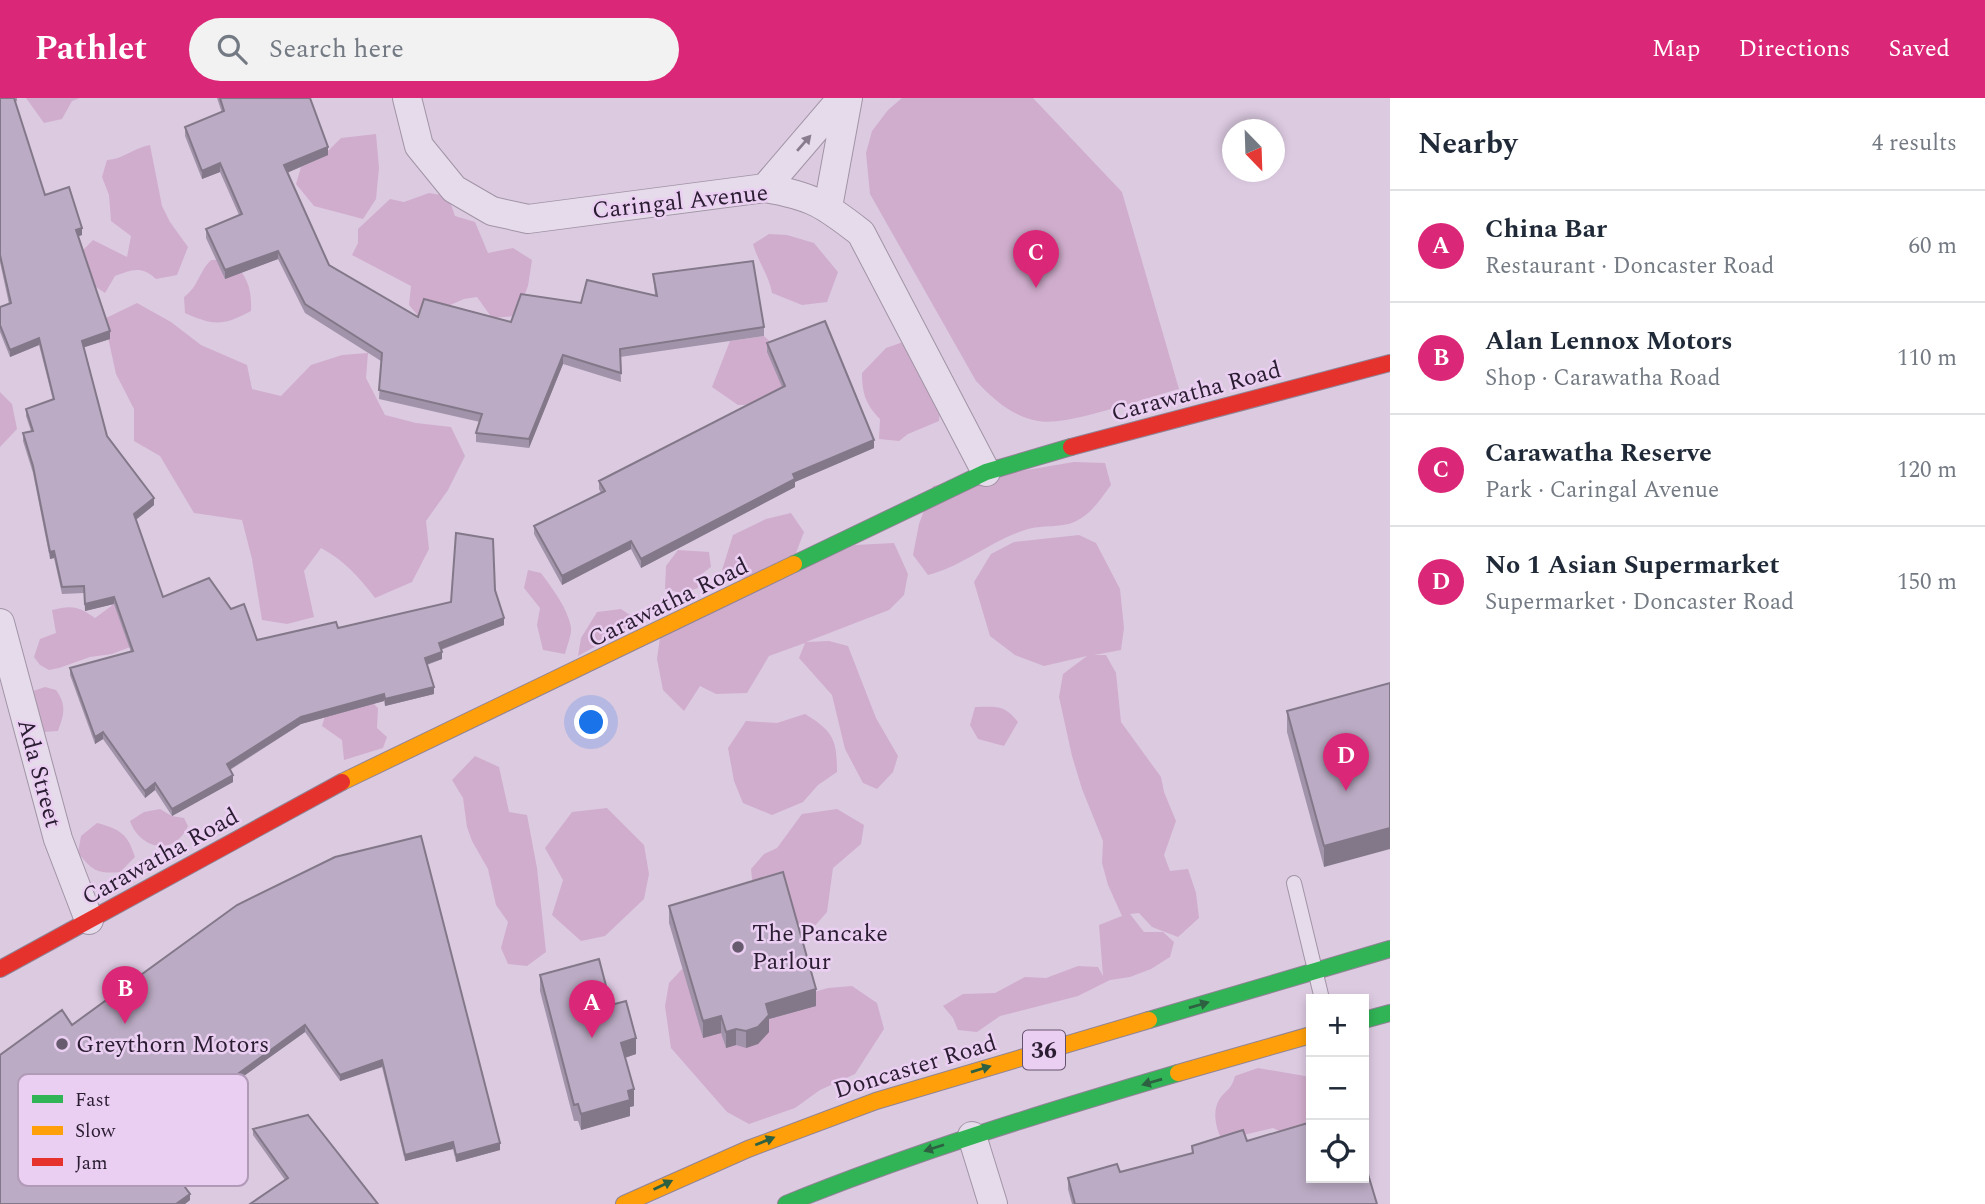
<!DOCTYPE html>
<html lang="en">
<head>
<meta charset="utf-8">
<style>
	:root { --surface:#fff; --page:#f2f2f3; --text:#1f2937; --muted:#747a83; --line:#e0e1e3; --accent:#db2777 }
	body { margin:0; font-family:Spectral,serif; background:var(--page); color:var(--text) }
	.controls { position:absolute; right:21px; bottom:21px; display:grid; overflow:hidden; border-radius:0px; box-shadow:0 4px 10px #0003 }
	.controls button { width:63px; height:63px; display:grid; place-items:center; padding:0; border:0; border-bottom:2px solid var(--line); background:var(--surface); color:var(--text); font:35px sans-serif }
	.compass { position:absolute; left:1222px; top:21px; width:63px; height:63px; border-radius:50%; background:var(--surface); box-shadow:0 4px 10px #0003; rotate:157deg }
	.you { position:absolute; left:592px; top:625px; width:24px; height:24px; margin:-18px; border:5px solid #fff; border-radius:50%; background:#1a73e8; box-shadow:0 0 0 10px #1a73e833 }
	.badge { display:grid; place-items:center; width:46px; height:46px; border-radius:50%; background:var(--accent); color:#fff; font-size:23px; font-weight:700 }
	.pin { position:absolute; translate:-50% -58px; filter:drop-shadow(0 2px 4px #0008) }
	.pin::after { content:''; position:absolute; top:37px; width:24px; height:21px; background:inherit; clip-path:polygon(0 0,100% 0,50% 100%) }
	.list { margin:0; padding:0; list-style:none }
	h2 { display:flex; justify-content:space-between; align-items:center; height:91px; margin:0; padding:0 28px; font-size:30px }
	h2 small { font-size:23px; font-weight:400; color:var(--muted) }
	.list li { display:grid; grid-template-columns:46px 1fr auto; gap:21px; align-items:center; box-sizing:border-box; height:112px; padding:0 28px; border-top:2px solid var(--line) }
	.list b { display:block; font-size:26px; white-space:nowrap }
	.list p { margin:0; font-size:23px; white-space:nowrap; color:var(--muted) }
	.list em { font-size:23px; font-style:normal; color:var(--muted) }
	.icon { flex:none; width:38px; height:38px; fill:none; stroke:currentColor; stroke-width:2; stroke-linecap:round; stroke-linejoin:round }
	.map { position:relative; flex:none; width:1390px; height:1106px; overflow:hidden }
	header { display:flex; align-items:center; gap:42px; box-sizing:border-box; height:98px; padding:0 35px; background:var(--accent); color:#fff }
	header strong { font-size:33px }
	nav { display:flex; gap:38px; margin-inline-start:auto; font-size:24px }
	.search { width:490px; height:63px; background:var(--page); display:flex; align-items:center; gap:18px; box-sizing:border-box; padding:0 24px; border-radius:38px; color:var(--muted); font-size:26px }
	main { display:flex }
	aside { flex:1; background:var(--surface) }
	.map>svg:first-child { display:block }
</style>
</head>
<body>
<header>
<strong>Pathlet</strong>
<div class="search"><svg class="icon" aria-label="search" viewBox="0 0 24 24"><circle cx="10" cy="10" r="6"/><path d="M15 15l6 6"/></svg>Search here</div>
<nav><a>Map</a><a>Directions</a><a>Saved</a></nav>
</header>
<main>
<div class="map">
<svg width="1390" height="1106" viewBox="0 0 1390 1106">
	<rect width="100%" height="100%" fill="#dccae1"/>
	<!-- green -->
	<path fill="#d0adcd" d="M26,0H80L72,3L62,21L44,25Z
		M902,0H1033L1122,94L1179,291C1148,299 1065,329 1038,323C1012,318 994,302 976,283L870,96L866,55L872,33L888,12Z
		M376,36L379,70L376,101L363,121L314,108L296,86L301,69L321,60L341,40Z
		M150,47L162,108L170,124L188,149L177,177L156,181C141,167 132,172 115,178L105,195L84,181L82,153L93,142L127,159L131,138L111,123L109,97L102,79L107,62C124,61 133,50 150,47Z
		M429,95L448,98L455,118L475,124L488,155L513,150L532,162L528,188L516,218L492,220L477,199L464,201L420,220L409,207L411,188L352,157L358,145V131L390,101L404,104Z
		M769,136L787,137L814,145L838,174L827,204L802,207L772,195C769,177 758,164 753,146Z
		M232,161C247,180 252,189 251,213C223,228 214,228 185,215L184,199C199,188 198,175 211,162Z
		M137,205L171,224L201,247L247,267L252,291L281,298L311,267L342,257L368,255L366,280L385,317L416,325L451,329L465,358L448,392L426,423L429,451L412,484L375,500C359,479 345,463 321,450L304,473L314,519L287,526L262,522L252,461L242,422L194,415L160,358L134,343V311L116,276L104,221Z
		M764,238L777,250L784,294L773,306L738,307L712,289L730,243Z
		M903,244L942,292L939,323L908,336L899,343L879,341L880,321C866,307 862,295 862,275L886,250Z
		M0,294L12,306L17,331L0,349Z
		M1074,364L1105,365L1111,387C1101,400 1093,414 1078,422C1064,431 1042,426 1025,432C990,443 965,467 928,477L913,457L919,426L933,388Z
		M791,415L804,434L796,455L744,481L722,472L733,437L766,421Z
		M1079,437L1096,445L1120,491L1124,530L1121,552L1094,557H1106L1116,575L1121,624L1161,679L1164,694L1176,723L1164,757L1170,773L1188,771L1196,795L1199,820L1178,839L1152,829L1139,815L1130,816L1144,834H1163L1174,844L1170,859L1151,871L1130,879L1110,882L1078,898L1000,918L977,934L958,932L953,920L943,908L963,896L995,895L1025,879L1046,880L1078,868L1098,869L1103,878L1099,827L1122,818L1108,787L1102,765L1103,743L1082,691L1072,658L1059,599L1063,576L1087,558L1044,568L1015,557L990,538L974,484L991,456L1014,444Z
		M894,445L908,476L904,497L889,512L806,544L829,543L848,548L876,620L898,658L893,674L877,691L863,685L845,651L832,597L799,560L805,545L769,558L747,595L716,596L700,588L684,613L663,592L657,561L661,532L855,447Z
		M678,452L709,454L711,469L699,478L698,490L682,495L665,491L666,468Z
		M528,472L541,475C552,490 567,509 571,529C572,536 567,548 565,556L543,552L537,527L540,510L524,490Z
		M114,506L154,540L112,556L90,559L59,570L49,572L40,567L34,559L40,541L56,535L52,512C71,507 79,508 95,520Z
		M621,511L640,524L578,558L581,540L597,514Z
		M45,589L56,592C67,607 64,616 58,633L43,634L28,601L33,593Z
		M363,595L378,610L377,630L387,639L383,650L344,662L342,642L322,628L328,608Z
		M975,609C996,609 1004,606 1018,624L1004,648L978,641L970,627Z
		M805,616C833,633 837,641 837,674L818,687L803,704L772,717L743,705L734,683L728,650L746,623L777,625Z
		M475,658L499,669L509,714L527,717L537,770L546,854L527,868L508,866L501,850L508,824L496,807L488,771L472,743L467,729L463,700L452,682Z
		M607,710L644,747L649,776L644,801L605,838L581,843L552,817L563,782L545,750L572,714Z
		M160,711L172,718L184,720L188,728C175,758 140,752 130,723L144,714Z
		M837,711L864,727L861,746L833,770L827,814L813,830L793,828L753,790L751,771L764,756L777,750L802,716Z
		M97,725C120,731 128,736 135,759L120,774C97,776 93,773 78,755L81,738Z
		M682,871L702,888L793,900L828,890L852,888L877,905L884,931L855,976L820,992L795,1010L749,1026L727,1014L671,950L665,908L669,885Z
		M1258,970L1305,978L1311,983V1034L1294,1040L1273,1030L1222,1042C1216,1031 1212,1014 1219,1002C1226,991 1231,993 1235,978Z"/>
	<g fill="none" stroke-linecap="round" stroke-linejoin="round">
		<defs>
			<path id="lane" d="M1294,785L1322,901"/>
			<path id="street" d="M407,0L419,48L454,91L492,113L528,121L765,90C812,98 824,106 861,135L986,374
				M765,90L842,0
				M828,109L848,0
				M0,525L58,741L89,822
				M972,1038L993,1106"/>
			<path id="fast" d="M794,466L986,374L1071,349
				M1149,922L1390,851
				M1364,922L1390,915
				M786,1106C914,1054 1045,1014 1178,975"/>
			<path id="slow" d="M342,684L794,466
				M1178,975L1311,937
				M624,1106L748,1051L876,1003L1149,922"/>
			<path id="jam" d="M1071,349L1390,265
				M0,871L342,684"/>
		</defs>
		<!-- lane casing -->
		<use href="#lane" stroke="#a194a6" stroke-width="16"/>
		<!-- street casing -->
		<use href="#street" stroke="#a194a6" stroke-width="30"/>
		<!-- fast casing -->
		<use href="#fast" stroke="#908395" stroke-width="18"/>
		<!-- slow casing -->
		<use href="#slow" stroke="#908395" stroke-width="18"/>
		<!-- jam casing -->
		<use href="#jam" stroke="#908395" stroke-width="18"/>
		<!-- lane -->
		<use href="#lane" stroke="#e6dbea" stroke-width="14"/>
		<!-- street -->
		<use href="#street" stroke="#e6dbea" stroke-width="28"/>
		<!-- fast -->
		<use href="#fast" stroke="#30b455" stroke-width="16"/>
		<!-- slow -->
		<use href="#slow" stroke="#ff9f0a" stroke-width="16"/>
		<!-- jam -->
		<use href="#jam" stroke="#e5322d" stroke-width="16"/>
	</g>
	<!-- wall -->
	<path fill="#a193a9" d="M0,0H17V3L15,4L45,97L82,137L79,138L110,241L84,249L107,338L154,407L136,422L163,499L231,511L257,542L338,530L451,504L495,492L504,527L441,552L442,561L427,567L434,596L385,608L384,603L301,626L230,672L233,684L172,718L155,692L145,700L103,641L95,646L70,577V570L131,554L114,506L85,513L84,495L62,496L54,460L50,461L33,375L23,343V335L31,333L26,318V311L53,302L39,247L10,259L0,234V209L9,206L0,164Z
		M217,0H310L328,57L287,75L329,167L418,219L511,224L581,205L655,197L653,176L764,229V238L620,259L621,284L563,266L529,350L476,344V335L480,324L379,301L381,263L305,215L278,161L225,181L206,140V131L239,117L220,74L202,81L185,38V29L222,15Z
		M767,245L874,350L795,384V389L641,470L631,451L562,487L534,436V428L601,395L599,391V383L782,289L767,254Z
		M1390,585L1324,769L1287,634V613Z
		M237,807L500,1052L456,1064L453,1051L405,1063L382,969L340,983L305,934L223,993L228,1005L165,1053L167,1063H166L190,1102L185,1106H0L72,927Z
		M669,808L816,908L769,921V934L758,946L746,950L736,947L726,950L721,935L703,940L669,825Z
		M540,877L611,907L636,956L625,960L634,1008L630,1009V1018L581,1032L578,1023H574L540,893Z
		M253,1031L378,1106L285,1082L253,1037Z
		M1247,1043L1377,1106H1072L1068,1091V1080L1120,1074L1192,1055V1048Z"/>
	<!-- shaded-wall -->
	<path fill="#837889" d="M328,49V57L284,76V67Z
		M220,65V74L202,81V73Z
		M82,130V137L76,139V132Z
		M278,153V161L225,181V172Z
		M110,233V241L82,250V243Z
		M39,240V247L10,259V252Z
		M563,257V266L529,350V341Z
		M874,342V350L795,384V389L641,470V461L793,376Z
		M154,400V407L134,423V416Z
		M631,443V451L562,487V478Z
		M54,453V460L50,461V454Z
		M114,499V506L85,513V506Z
		M504,520V527L439,552V545Z
		M442,554V561L425,567V560Z
		M434,589V596L385,608V601Z
		M384,596V603L301,626L227,673V666L301,619Z
		M103,634V641L95,646V639Z
		M233,677V684L172,718V711Z
		M155,685V692L145,700V693Z
		M1390,730V751L1324,769V748Z
		M816,891V908L769,921V934L758,946L746,950V933L766,906Z
		M721,918V935L703,940V923Z
		M305,927V934L220,995V989Z
		M736,931V947L726,950V934Z
		M636,940V956L621,961V945Z
		M382,962V969L340,983V977Z
		M634,991V1008L630,1009V1018L581,1032V1016Z
		M228,999V1005L162,1055V1049Z
		M453,1044V1051L405,1063V1057Z
		M500,1045V1052L456,1064V1057Z
		M190,1096V1102L185,1106H176Z"/>
	<!-- building -->
	<path fill="#bbabc4" stroke="#837889" stroke-width="2" d="M0,0H14L45,97L69,89L82,130L76,132L110,233L82,243L107,338L154,400L134,416L163,499L209,480L231,511L244,506L257,542L336,524L338,530L451,504L456,435L493,441L495,492L504,520L439,545L442,554L425,560L434,589L385,601L384,596L301,619L227,666L233,677L172,711L155,685L145,693L103,634L95,639L70,570L133,553L114,499L85,506L84,488L62,489L54,453L50,454L33,368L23,335L33,333L26,311L54,301L39,240L10,252L0,227V209L11,205L0,157Z
		M220,0H310L328,49L284,67L329,167L418,219L424,201L511,224L521,196L581,205L587,182L657,198L653,176L753,163L764,229L620,251L621,275L563,257L529,341L476,335L482,316L379,292L382,255L305,206L278,153L225,172L206,131L242,116L220,65L202,73L185,29L224,13Z
		M825,223L874,342L793,376L795,381L641,461L631,443L562,478L534,428L605,393L599,383L785,288L767,245Z
		M1390,585V730L1324,748L1287,613Z
		M421,738L500,1045L456,1057L453,1044L405,1057L382,962L340,977L305,927L220,989L228,999L162,1049L167,1056L163,1059L190,1096L176,1106H0V957L62,912L72,927L237,807L335,759Z
		M783,774L816,891L766,906L769,917L758,929L746,933L736,931L726,934L721,918L703,923L669,808Z
		M599,861L611,907L626,903L636,940L621,945L634,991L628,993L630,1002L581,1016L578,1006L574,1007L540,877Z
		M308,1017L378,1106H250L288,1080L253,1031Z
		M1311,1024V1080H1364V1063L1377,1106H1075L1068,1080L1117,1066L1120,1074L1193,1055L1192,1048L1243,1032L1247,1043Z"/>
	<!-- one-way arrows -->
	<defs><path id="oneway-solid" d="M-6-.8H1V-3.2L6.5 0L1 3.2V.8H-6Z" transform="scale(1.75)"/></defs>
	<use fill="#887c8e" href="#oneway-solid" transform="translate(804 45) rotate(-49)"/>
	<g fill="#2d6142">
		<use href="#oneway-solid" transform="translate(1199 907) rotate(-16)"/>
		<use href="#oneway-solid" transform="translate(981 971) rotate(-17)"/>
		<use href="#oneway-solid" transform="translate(1152 984) rotate(164)"/>
		<use href="#oneway-solid" transform="translate(765 1043) rotate(-22)"/>
		<use href="#oneway-solid" transform="translate(934 1050) rotate(162)"/>
		<use href="#oneway-solid" transform="translate(663 1087) rotate(-26)"/>
	</g>
	<!-- markers -->
	<g fill="#685a6f" stroke="#ebcff2" stroke-width="2.5">
		<circle cx="738" cy="849" r="7"/>
		<circle cx="62" cy="946" r="7"/>
	</g>
	<g text-anchor="middle" stroke-width="5" stroke-linejoin="round" paint-order="stroke">
		<!-- shield labels -->
		<rect fill="#ebcff2" stroke="#64526c" stroke-width="2" x="1023" y="932.5" width="42" height="39" rx="5"/>
		<g font-size="23" font-weight="bold" fill="#2a1d32">
			<text x="1044" y="960">36</text>
		</g>
		<!-- street labels -->
		<g font-size="24" fill="#2a1d32" stroke="#ebcff2">
			<text transform="translate(680 103) rotate(-6)" y="8">Caringal Avenue</text>
			<text transform="translate(1196 293) rotate(-15)" y="8">Carawatha Road</text>
			<text transform="translate(668 504) rotate(-26)" y="8">Carawatha Road</text>
			<text transform="translate(40 675) rotate(75)" y="8">Ada Street</text>
			<text transform="translate(160 758) rotate(-29)" y="8">Carawatha Road</text>
			<text transform="translate(915 968) rotate(-17)" y="8">Doncaster Road</text>
		</g>
		<!-- poi labels -->
		<g font-size="24" fill="#2a1d32" stroke="#ebcff2" text-anchor="start">
			<text x="752" y="843">The Pancake<tspan x="752" dy="28">Parlour</tspan></text>
			<text x="76" y="954">Greythorn Motors</text>
		</g>
	</g>
	<!-- legend -->
	<rect x="18" y="976" width="230" height="112" rx="10" fill="#ebcff2" stroke="#b19ab8" stroke-width="2"/>
	<rect x="32" y="997" width="31" height="8" fill="#30b455"/>
	<rect x="32" y="1028" width="31" height="9" fill="#ff9f0a"/>
	<rect x="32" y="1060" width="31" height="8" fill="#e5322d"/>
	<g font-size="19" fill="#2a1d32">
		<text x="75" y="1008">Fast</text>
		<text x="75" y="1039">Slow</text>
		<text x="75" y="1071">Jam</text>
	</g>
</svg>
<div class="controls">
<button>+</button>
<button>−</button>
<button><svg class="icon" aria-label="locate" viewBox="0 0 24 24"><circle cx="12" cy="12" r="6"/><path d="M12 2v4M12 18v4M2 12h4M18 12h4"/></svg></button>
</div>
<svg class="compass" viewBox="-18 -18 36 36"><path d="M0-13l5 13h-10z" fill="#e53935"/><path d="M0 13l5-13h-10z" fill="#747a83"/></svg>
<div class="you"></div>
<div class="pin badge" style="left:592px;top:940px">A</div>
<div class="pin badge" style="left:125px;top:926px">B</div>
<div class="pin badge" style="left:1036px;top:190px">C</div>
<div class="pin badge" style="left:1346px;top:693px">D</div>
</div>
<aside>
<h2>Nearby<small>4 results</small></h2>
<ul class="list">
<li><span class="badge">A</span><div><b>China Bar</b><p>Restaurant · Doncaster Road</p></div><em>60 m</em></li>
<li><span class="badge">B</span><div><b>Alan Lennox Motors</b><p>Shop · Carawatha Road</p></div><em>110 m</em></li>
<li><span class="badge">C</span><div><b>Carawatha Reserve</b><p>Park · Caringal Avenue</p></div><em>120 m</em></li>
<li><span class="badge">D</span><div><b>No 1 Asian Supermarket</b><p>Supermarket · Doncaster Road</p></div><em>150 m</em></li>
</ul>
</aside>
</main>
</body>
</html>
